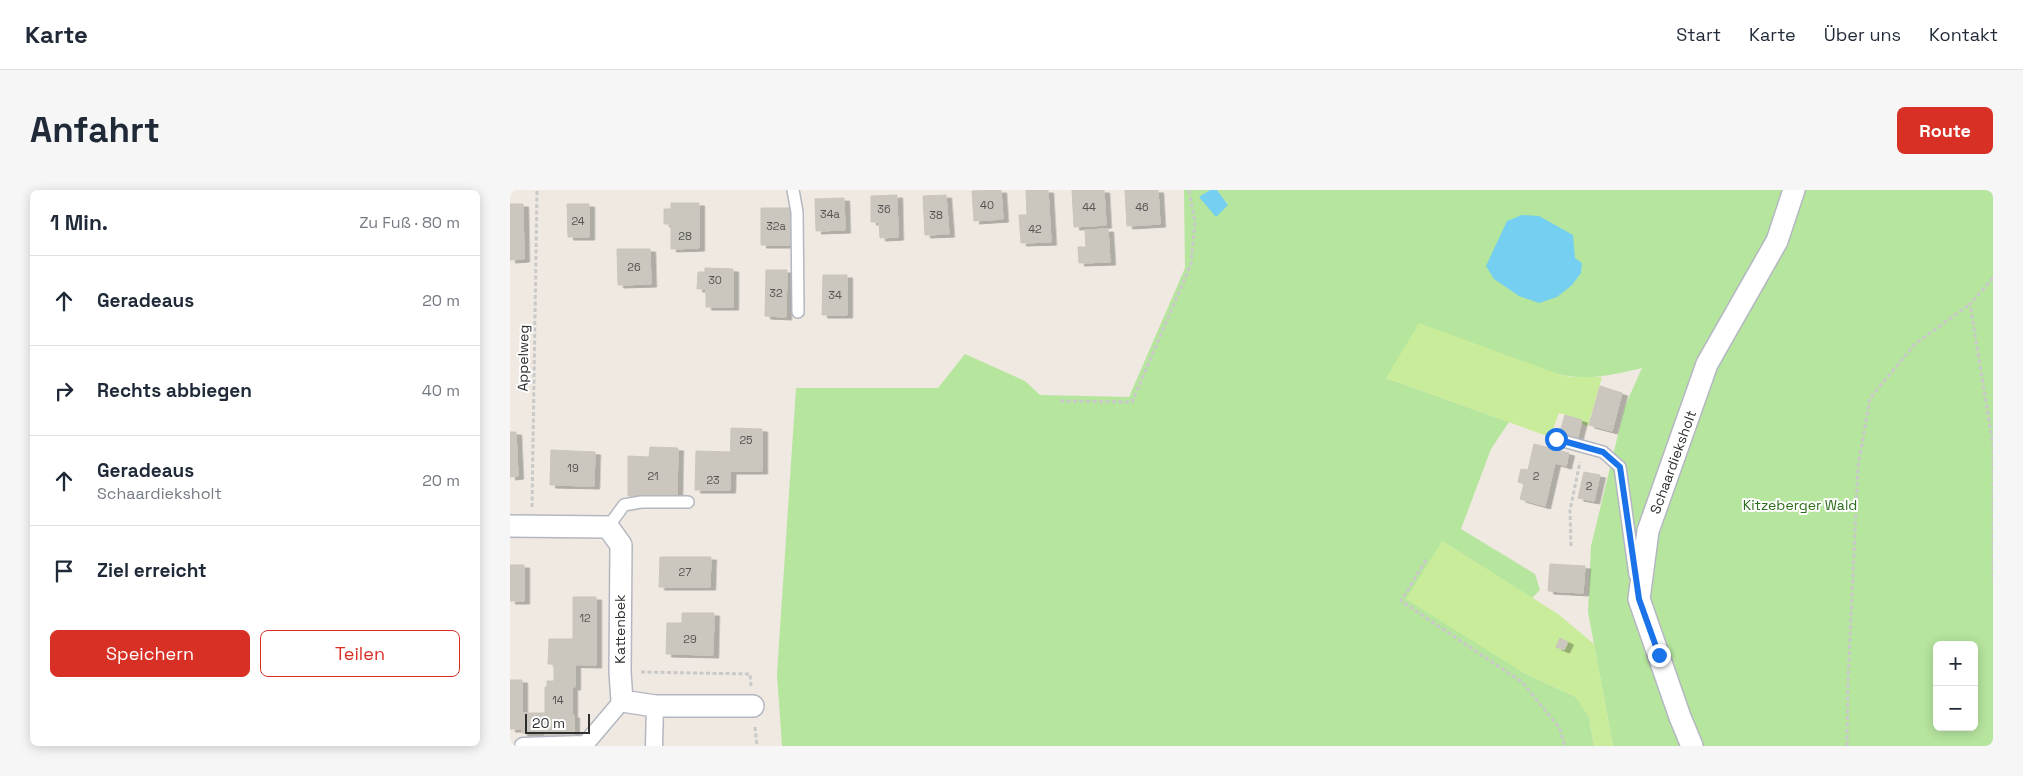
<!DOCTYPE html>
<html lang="de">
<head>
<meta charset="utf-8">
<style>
	:root { --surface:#fff; --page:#f6f6f7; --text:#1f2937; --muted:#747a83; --line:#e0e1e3; --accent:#d93025 }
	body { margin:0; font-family:"Space Grotesk",sans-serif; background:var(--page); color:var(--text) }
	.controls { position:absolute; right:15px; bottom:15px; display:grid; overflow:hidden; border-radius:8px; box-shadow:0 2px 12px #0003 }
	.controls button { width:45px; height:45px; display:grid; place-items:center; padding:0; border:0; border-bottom:1px solid var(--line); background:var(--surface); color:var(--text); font:25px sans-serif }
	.scale { position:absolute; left:15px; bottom:12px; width:65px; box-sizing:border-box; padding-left:5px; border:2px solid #2e2e2e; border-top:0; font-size:14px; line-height:18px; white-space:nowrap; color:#2e2e2e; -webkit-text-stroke:4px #fff; paint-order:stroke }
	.stop { position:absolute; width:15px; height:15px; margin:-11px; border:4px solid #1a73e8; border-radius:50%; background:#fff }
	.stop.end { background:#1a73e8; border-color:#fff; box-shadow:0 1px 5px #0008 }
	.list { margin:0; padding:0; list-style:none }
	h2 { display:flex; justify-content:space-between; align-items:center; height:65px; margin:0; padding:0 20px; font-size:21px }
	h2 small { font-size:16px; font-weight:400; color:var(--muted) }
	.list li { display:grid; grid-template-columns:32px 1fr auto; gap:15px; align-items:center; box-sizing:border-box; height:90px; padding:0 20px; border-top:1px solid var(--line) }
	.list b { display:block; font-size:19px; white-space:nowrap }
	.list p { margin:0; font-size:16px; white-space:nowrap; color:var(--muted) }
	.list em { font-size:16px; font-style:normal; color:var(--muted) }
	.actions { display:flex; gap:10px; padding:15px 20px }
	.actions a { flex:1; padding:11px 0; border:1px solid var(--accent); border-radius:8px; text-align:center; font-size:18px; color:var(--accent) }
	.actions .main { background:var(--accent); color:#fff }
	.icon { flex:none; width:28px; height:28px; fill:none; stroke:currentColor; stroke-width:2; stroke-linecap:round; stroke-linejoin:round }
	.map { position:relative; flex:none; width:1483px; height:556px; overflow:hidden; border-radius:8px }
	header { display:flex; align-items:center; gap:30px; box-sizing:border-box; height:70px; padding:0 25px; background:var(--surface); border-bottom:1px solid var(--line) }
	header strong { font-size:24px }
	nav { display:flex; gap:28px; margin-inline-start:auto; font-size:18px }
	.intro { display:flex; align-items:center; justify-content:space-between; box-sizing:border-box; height:120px; padding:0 30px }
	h1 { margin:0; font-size:35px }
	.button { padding:12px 22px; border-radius:8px; background:var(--accent); color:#fff; font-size:18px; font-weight:700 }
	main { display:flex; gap:30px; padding:0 30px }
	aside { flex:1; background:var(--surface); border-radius:8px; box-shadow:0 2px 12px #0003 }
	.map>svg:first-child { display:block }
</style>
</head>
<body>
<header>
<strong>Karte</strong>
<nav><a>Start</a><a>Karte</a><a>Über uns</a><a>Kontakt</a></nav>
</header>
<div class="intro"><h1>Anfahrt</h1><a class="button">Route</a></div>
<main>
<aside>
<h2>1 Min.<small>Zu Fuß · 80 m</small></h2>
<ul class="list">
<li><svg class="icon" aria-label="ahead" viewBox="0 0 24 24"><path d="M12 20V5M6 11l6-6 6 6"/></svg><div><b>Geradeaus</b></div><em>20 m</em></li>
<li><svg class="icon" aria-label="right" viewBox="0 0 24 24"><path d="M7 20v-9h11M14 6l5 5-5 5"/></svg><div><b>Rechts abbiegen</b></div><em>40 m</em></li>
<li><svg class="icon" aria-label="ahead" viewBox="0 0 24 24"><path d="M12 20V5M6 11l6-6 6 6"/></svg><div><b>Geradeaus</b><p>Schaardieksholt</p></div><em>20 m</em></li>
<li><svg class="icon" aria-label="arrive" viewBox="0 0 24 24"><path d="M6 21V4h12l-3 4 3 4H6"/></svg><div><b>Ziel erreicht</b></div></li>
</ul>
<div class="actions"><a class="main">Speichern</a><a>Teilen</a></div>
</aside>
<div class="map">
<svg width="1483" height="556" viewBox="0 0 1483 556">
	<defs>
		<filter id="shadow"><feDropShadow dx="5.5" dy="3" stdDeviation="0" flood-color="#0004"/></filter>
	</defs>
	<rect width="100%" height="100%" fill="#efe9e1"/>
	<!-- green -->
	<path fill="#b6e59e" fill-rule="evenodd" d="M674,0H700L690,8L718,15L707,0H1483V556H1103L1078,422L1081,356L1115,216L1132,178C1102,185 1079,191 1048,184L876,188L999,232L981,259L951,339L1025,384L1030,400L1022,408L932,351L1012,482L1066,507L1079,527L1084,556H272L267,484L286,198H428L455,164L515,191L530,205L619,207L675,78ZM1427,455H1464V537H1427Z"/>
	<!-- pitch -->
	<path fill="#c9ec9a" d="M909,133L1048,184L1061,187H1092L1078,236L1071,234L1072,230L1049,223L1040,247L876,188Z
		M932,351L1048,424L1084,454L1103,556H1084L1079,527L1066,507L1012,482L896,409Z"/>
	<!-- water -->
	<path fill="#75cff0" d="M700,0H707L718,15L706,27L689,7Z
		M1012,25L1029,26L1063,45L1065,68L1072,73L1071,83L1062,95L1047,107L1029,113L1009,106L984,89L976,76L997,31Z"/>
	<!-- building -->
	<path fill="#cbc7bf" stroke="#cbc5ba" filter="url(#shadow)" d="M491,0L493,29L464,31L462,1Z
		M516,0H538L541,52L511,53L509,25H517Z
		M562,0H594L596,35L564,37Z
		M615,0H648L650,34L617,36Z
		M387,5L388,47L370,48L369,32H361V6Z
		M436,5L439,44L415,45L413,6Z
		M334,8L335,40L306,41L305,9Z
		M161,13H189V58L161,59V34H154V19H161Z
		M0,14H13L14,69L0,70Z
		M57,14H79V47H58Z
		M251,18H281V55H251Z
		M598,39L600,72L569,73L568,57H576L575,40Z
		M107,59H140L141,94L108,95Z
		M195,78L223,79V117H196V99H187L188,82H195Z
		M256,80H277L276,127L255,126Z
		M313,85H337V125H312Z
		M1090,196L1112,203L1102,241L1079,235Z
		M1055,225L1072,230L1067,250L1049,245Z
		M221,238L252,239V281H220Z
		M0,242H6L8,286L0,287Z
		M1024,254L1059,263L1056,276L1045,273L1035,316L1010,309L1014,294L1008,292L1011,279L1018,280Z
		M140,257L168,258L167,307L118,306V266L139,267Z
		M41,260L85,262L84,296L40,295Z
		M186,261L221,262L220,300H185Z
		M1074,282L1090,285L1084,311L1068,308Z
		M150,367H201L200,397H149Z
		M1040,374L1075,376L1073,403L1038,401Z
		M0,375H14V411H0Z
		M63,407H86V475L38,474L39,449H63Z
		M172,423H204L203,465L156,464L157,433H172Z
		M1050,448L1058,452L1054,460L1046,457Z
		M44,474H65V497H62V525H64V547H35V543H12V523H35V497H37V491H44Z
		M0,490H12V539H0Z"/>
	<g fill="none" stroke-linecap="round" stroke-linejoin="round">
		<defs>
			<path id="service" d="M283,0L287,22L288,122
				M1046,249L1093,262L1110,277L1125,385
				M98,337L114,315L131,312H178"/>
			<path id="pedestrian" d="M13,556L74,554
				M74,556L112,511
				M144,556L145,516"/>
			<path id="minor" d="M0,336L98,337L111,355L110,482L112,511L145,516H243
				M1182,556L1170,527L1129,409L1138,341L1197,174L1267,51L1284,0"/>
		</defs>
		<!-- service casing -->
		<use href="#service" stroke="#b4b7c1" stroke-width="14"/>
		<!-- pedestrian casing -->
		<use href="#pedestrian" stroke="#b4b7c1" stroke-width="19"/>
		<!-- minor casing -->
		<use href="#minor" stroke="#b4b7c1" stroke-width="24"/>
		<!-- path -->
		<path stroke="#c9c9c9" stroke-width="3" stroke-dasharray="4 2.5" stroke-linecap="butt" d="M1483,88L1460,114L1483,255V391
			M550,211L622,212L681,74L685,32L679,0
			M22,317L27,0
			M1061,356L1060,320L1070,272
			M916,370L891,411L1012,492L1049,537L1055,556
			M131,482L240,484L241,496
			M245,537L247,556
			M1337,556L1338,490L1348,277L1360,208L1405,154L1460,114"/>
		<!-- service -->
		<use href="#service" stroke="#fff" stroke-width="11"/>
		<!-- pedestrian -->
		<use href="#pedestrian" stroke="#fff" stroke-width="16"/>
		<!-- minor -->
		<use href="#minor" stroke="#fff" stroke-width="21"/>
	</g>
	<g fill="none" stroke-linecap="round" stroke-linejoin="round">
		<!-- route -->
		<path stroke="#1a73e8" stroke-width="6" d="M1046,249L1093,262L1110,277L1129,409L1149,465"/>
	</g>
	<g text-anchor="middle" stroke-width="4" stroke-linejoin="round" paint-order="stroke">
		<!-- number labels -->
		<g font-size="11" fill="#555452">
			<text x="477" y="19">40</text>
			<text x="579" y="21">44</text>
			<text x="632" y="21">46</text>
			<text x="374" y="23">36</text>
			<text x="320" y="28">34a</text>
			<text x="426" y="29">38</text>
			<text x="68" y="35">24</text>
			<text x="266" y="40">32a</text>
			<text x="525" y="43">42</text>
			<text x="175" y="50">28</text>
			<text x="124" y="81">26</text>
			<text x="205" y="94">30</text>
			<text x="266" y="107">32</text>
			<text x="325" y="109">34</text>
			<text x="236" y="254">25</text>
			<text x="63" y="282">19</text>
			<text x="143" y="290">21</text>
			<text x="1026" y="290">2</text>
			<text x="203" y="294">23</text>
			<text x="1079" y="300">2</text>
			<text x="175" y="386">27</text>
			<text x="75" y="432">12</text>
			<text x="180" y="453">29</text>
			<text x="48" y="514">14</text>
		</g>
		<!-- street labels -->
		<g font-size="14" fill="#2e2e2e" stroke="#fff">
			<text transform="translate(13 168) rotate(-89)" y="5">Appelweg</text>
			<text transform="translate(1163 272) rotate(-70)" y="5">Schaardieksholt</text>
			<text transform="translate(110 439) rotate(-90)" y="5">Kattenbek</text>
		</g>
		<!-- park labels -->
		<g font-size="14" fill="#2c6e1b" stroke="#fff">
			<text x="1290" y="320">Kitzeberger Wald</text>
		</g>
	</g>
</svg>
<div class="controls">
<button>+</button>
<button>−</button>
</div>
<div class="scale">20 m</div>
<div class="stop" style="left:1046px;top:249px"></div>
<div class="stop end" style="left:1149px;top:465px"></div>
</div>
</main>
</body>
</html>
